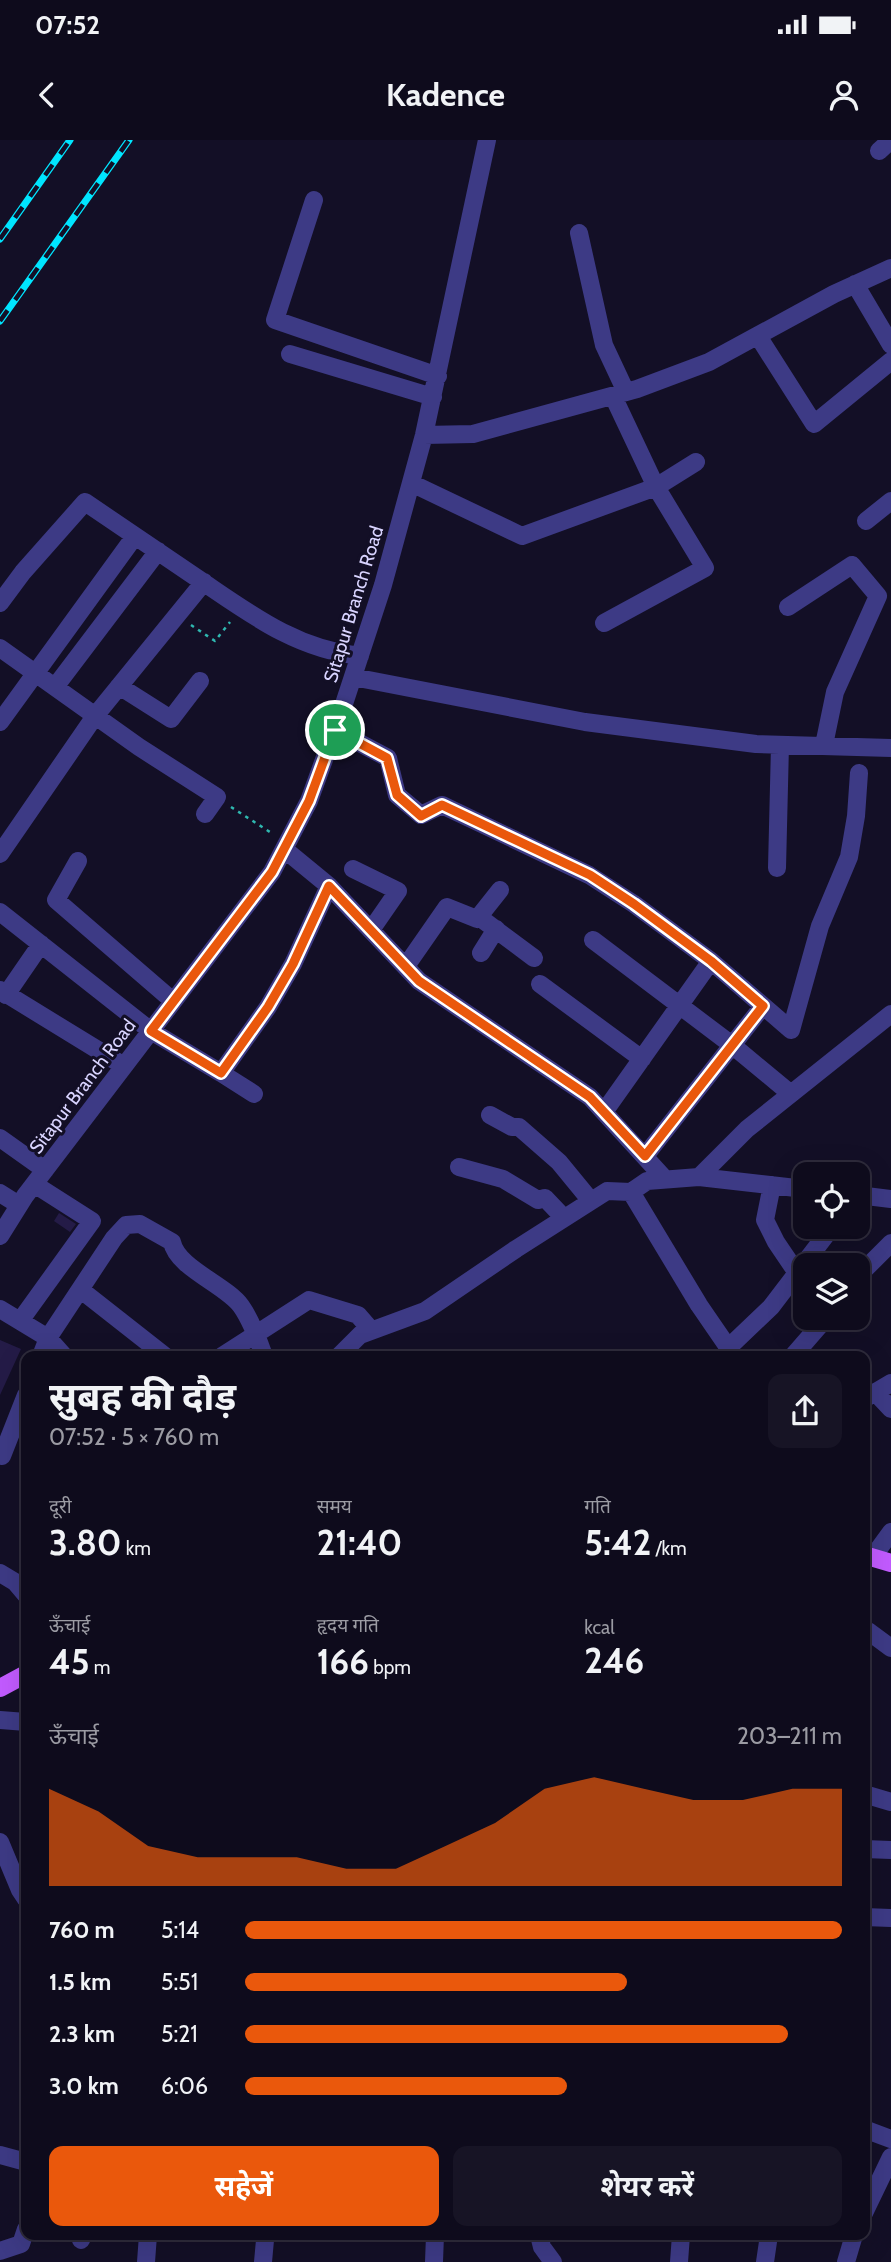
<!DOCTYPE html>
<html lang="hi">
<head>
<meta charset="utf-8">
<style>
	body { margin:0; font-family:Cabin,"Noto Sans Devanagari",sans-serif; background:#171425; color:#f1f3f6; height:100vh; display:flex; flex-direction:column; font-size:26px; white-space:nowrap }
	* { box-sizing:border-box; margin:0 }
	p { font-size:23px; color:#9b9ba3 }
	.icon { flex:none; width:38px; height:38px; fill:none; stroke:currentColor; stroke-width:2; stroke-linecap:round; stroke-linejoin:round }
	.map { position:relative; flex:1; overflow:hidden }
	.sheet { position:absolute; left:21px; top:1211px; width:849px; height:889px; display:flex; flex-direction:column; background:#0e0b1c; border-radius:14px; box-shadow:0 7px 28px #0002,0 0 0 2px #2e2b3b }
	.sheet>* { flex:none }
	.buttons { position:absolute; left:793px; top:1022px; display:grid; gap:14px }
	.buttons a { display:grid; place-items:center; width:77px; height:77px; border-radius:14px; background:#0e0b1c; box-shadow:0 7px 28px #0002,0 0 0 2px #2e2b3b; font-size:35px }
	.pin { position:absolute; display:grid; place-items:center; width:60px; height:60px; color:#fff; margin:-30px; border:4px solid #fff; border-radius:50%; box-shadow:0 2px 7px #0007 }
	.round { display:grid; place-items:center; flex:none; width:74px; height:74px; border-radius:14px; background:#171425 }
	.summary { display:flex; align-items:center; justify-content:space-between; height:119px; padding:0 28px }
	h1 { font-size:38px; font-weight:700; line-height:52px }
	.stats { display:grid; grid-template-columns:repeat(3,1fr); gap:10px; height:119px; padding:7px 28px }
	.stats div { display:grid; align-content:center }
	.stats b { font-size:35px; font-weight:700 }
	.stats small { font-size:19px; font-weight:400 }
	.stats p { font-size:19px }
	.chart { height:196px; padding:14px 28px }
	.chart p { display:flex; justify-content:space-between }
	.chart svg { width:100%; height:126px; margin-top:7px; fill:#ea580c; opacity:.7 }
	.action { display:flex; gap:14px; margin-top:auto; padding:14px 28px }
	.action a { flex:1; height:80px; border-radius:14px; background:#ea580c; color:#fff; font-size:28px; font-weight:700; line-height:80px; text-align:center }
	.action a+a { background:#171425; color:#f1f3f6 }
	ul { padding:0 28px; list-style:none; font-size:23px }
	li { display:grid; grid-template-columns:112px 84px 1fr; align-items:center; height:52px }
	li i { height:18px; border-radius:9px; background:#ea580c }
	.status { display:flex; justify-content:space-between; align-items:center; height:49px; padding:0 35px; background:#0e0b1c; direction:ltr }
	.status svg { height:19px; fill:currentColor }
	header { display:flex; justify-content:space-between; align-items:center; height:91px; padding:0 28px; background:#0e0b1c; font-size:32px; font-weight:700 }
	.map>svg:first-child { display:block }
	.building { fill:#241b47 }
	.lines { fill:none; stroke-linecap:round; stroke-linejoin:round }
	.path { stroke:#2fb8b0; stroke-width:2.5; stroke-dasharray:3.5 5; stroke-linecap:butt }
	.minor { stroke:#3d3a85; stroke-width:18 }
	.major { stroke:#c25bff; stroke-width:18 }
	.rail-casing { stroke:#00e5ff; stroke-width:7 }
	.rail { stroke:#130f26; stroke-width:4.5; stroke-dasharray:13; stroke-linecap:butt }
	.route-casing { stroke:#fff; stroke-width:14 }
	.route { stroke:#ea580c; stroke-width:9 }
	.labels { text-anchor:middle; stroke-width:6; stroke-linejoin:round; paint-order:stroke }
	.street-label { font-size:19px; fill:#d9d4ff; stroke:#130f26 }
</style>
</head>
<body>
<div class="status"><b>07:52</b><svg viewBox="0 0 49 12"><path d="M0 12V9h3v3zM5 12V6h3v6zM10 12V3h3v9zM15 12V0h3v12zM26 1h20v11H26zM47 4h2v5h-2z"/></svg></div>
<header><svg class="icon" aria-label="back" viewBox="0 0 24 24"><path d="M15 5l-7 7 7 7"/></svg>Kadence<svg class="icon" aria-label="person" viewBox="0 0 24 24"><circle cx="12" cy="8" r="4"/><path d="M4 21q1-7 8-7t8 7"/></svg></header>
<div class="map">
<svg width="891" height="2122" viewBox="0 0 891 2122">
	<rect width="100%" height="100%" fill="#130f26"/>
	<path class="building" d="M59,1073L76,1084L70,1092L54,1081Z
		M0,1200L21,1209L0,1255Z"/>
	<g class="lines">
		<path class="path" d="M191,485L215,501L230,482
			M231,667L273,694"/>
		<path class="minor" d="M879,11L891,0
			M314,60L275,180L438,236
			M579,93L604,205L626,252
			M855,144L891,205
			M758,196L814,284L891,221
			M290,214L433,257
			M424,295L473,294L637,249L709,222L834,154L891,128
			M411,343L522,396L656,347L696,322
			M866,381L891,361
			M0,463L23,432L85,362C122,387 159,412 197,438C249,473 295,509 360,516
			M788,467L852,425L878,456L835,552L824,605
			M604,483L705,428L656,347L613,256
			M0,508L139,607L217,657L205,674
			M353,537L585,582L756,604L891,608
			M119,546L171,579L200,541
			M55,547L158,411
			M0,582L135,396
			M335,590L388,618L397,655L421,675L442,665L589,735L634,764L711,821L791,890L820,786L849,717L856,676L859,633
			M284,709L329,746L419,841L590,957L665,1039
			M0,714L95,576L204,442
			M78,721L56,760L173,861
			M777,728L780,605
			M353,729L398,751L371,790
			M0,772L151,891L221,933L268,867L293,824L329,746
			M479,777L534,818
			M593,800L732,905L791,954
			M481,813L496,789
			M406,826L447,767L477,779L500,750
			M540,844L642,919
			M0,850L124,926
			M6,855L41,804
			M221,933L254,954
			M604,972L711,821
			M490,975L512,987H519L559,1022L591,1061
			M0,998L45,1030
			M645,1016L763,866
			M459,1027L503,1039L538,1060L545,1058L564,1078
			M699,1037L747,989L891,874
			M772,1045L765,1080L776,1102L797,1133
			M631,1052L699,1165L734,1216
			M0,1053L19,1065
			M858,1055L891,1059
			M0,1096L25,1056L272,732L309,661L341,573L383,445L424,295L487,0
			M858,1136L891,1103
			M81,1150L165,1216
			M0,1169L48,1198L64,1216
			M20,1181L92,1081L34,1044
			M728,1208L771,1167L832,1087
			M41,1216L48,1198L114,1098L126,1085L140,1084L172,1102C177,1128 226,1145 241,1166C251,1180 258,1199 264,1216
			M222,1216L309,1160L358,1175L371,1190
			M339,1216L360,1195L425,1171L516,1109L607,1051L631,1052L647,1041L699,1037L805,1049
			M793,1216L826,1178
			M875,1252L891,1269
			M864,1259L891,1243
			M2,1316L26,1255
			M872,1418L891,1392
			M0,1433L15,1442L26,1455
			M864,1499L868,1491L891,1508
			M0,1580L26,1582
			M864,1654L891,1662
			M0,1702L20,1750L26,1759
			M864,1709L891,1710
			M864,1777L891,1778
			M864,1989L891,1999
			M0,2015L26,2022
			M864,2073L891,2017
			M539,2095L542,2107L553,2122
			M81,2100L83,2095
			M0,2111L21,2104L26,2089
			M146,2122L148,2095
			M263,2122L265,2100
			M434,2122L435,2095
			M679,2122L681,2095
			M765,2122L769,2095
			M846,2122L854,2095"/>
		<path class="major" d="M864,1415L891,1423
			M0,1548L26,1534"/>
		<defs>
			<path id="rail" d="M0,99L70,0
				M0,181L129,0"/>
		</defs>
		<use href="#rail" class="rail-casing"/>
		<use href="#rail" class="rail"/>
	</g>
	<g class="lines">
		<defs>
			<path id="route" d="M335,590L387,618L397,655L421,676L442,665L590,735L634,764L711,821L763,866L645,1016L590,957L419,841L329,746L293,824L268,867L221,933L151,891L272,732L309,661Z"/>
		</defs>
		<use href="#route" class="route-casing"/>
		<use href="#route" class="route"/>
	</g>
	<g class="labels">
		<g class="street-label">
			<text transform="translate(353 464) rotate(-73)" y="7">Sitapur Branch Road</text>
			<text transform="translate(82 946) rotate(-53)" y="7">Sitapur Branch Road</text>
		</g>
	</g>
</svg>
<div class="buttons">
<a><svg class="icon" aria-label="locate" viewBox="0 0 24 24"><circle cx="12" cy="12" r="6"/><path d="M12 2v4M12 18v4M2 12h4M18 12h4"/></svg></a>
<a><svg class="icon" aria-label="layers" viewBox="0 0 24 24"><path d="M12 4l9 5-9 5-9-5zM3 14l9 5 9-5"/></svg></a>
</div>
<div class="pin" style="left:335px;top:590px;background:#1e9e55"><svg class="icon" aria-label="arrive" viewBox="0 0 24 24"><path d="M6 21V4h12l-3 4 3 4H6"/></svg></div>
<section class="sheet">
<div class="summary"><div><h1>सुबह की दौड़</h1><p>07:52 · 5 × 760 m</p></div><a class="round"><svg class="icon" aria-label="share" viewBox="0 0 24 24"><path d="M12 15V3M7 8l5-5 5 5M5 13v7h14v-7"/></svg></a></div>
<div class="stats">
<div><p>दूरी</p><b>3.80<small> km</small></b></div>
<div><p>समय</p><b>21:40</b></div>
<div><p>गति</p><b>5:42<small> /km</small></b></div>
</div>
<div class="stats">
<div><p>ऊँचाई</p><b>45<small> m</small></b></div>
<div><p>हृदय गति</p><b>166<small> bpm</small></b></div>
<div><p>kcal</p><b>246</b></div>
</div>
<div class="chart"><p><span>ऊँचाई</span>203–211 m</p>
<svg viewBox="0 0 160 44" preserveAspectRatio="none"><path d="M0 44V10L10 18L20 30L30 34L40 34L50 34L60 38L70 38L80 30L90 22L100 10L110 6L120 10L130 14L140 14L150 10L160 10V44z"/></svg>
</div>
<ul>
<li><b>760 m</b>5:14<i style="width:100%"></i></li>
<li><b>1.5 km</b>5:51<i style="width:64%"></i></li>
<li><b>2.3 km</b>5:21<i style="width:91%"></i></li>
<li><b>3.0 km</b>6:06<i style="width:54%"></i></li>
</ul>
<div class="action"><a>सहेजें</a><a>शेयर करें</a></div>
</section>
</div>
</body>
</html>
